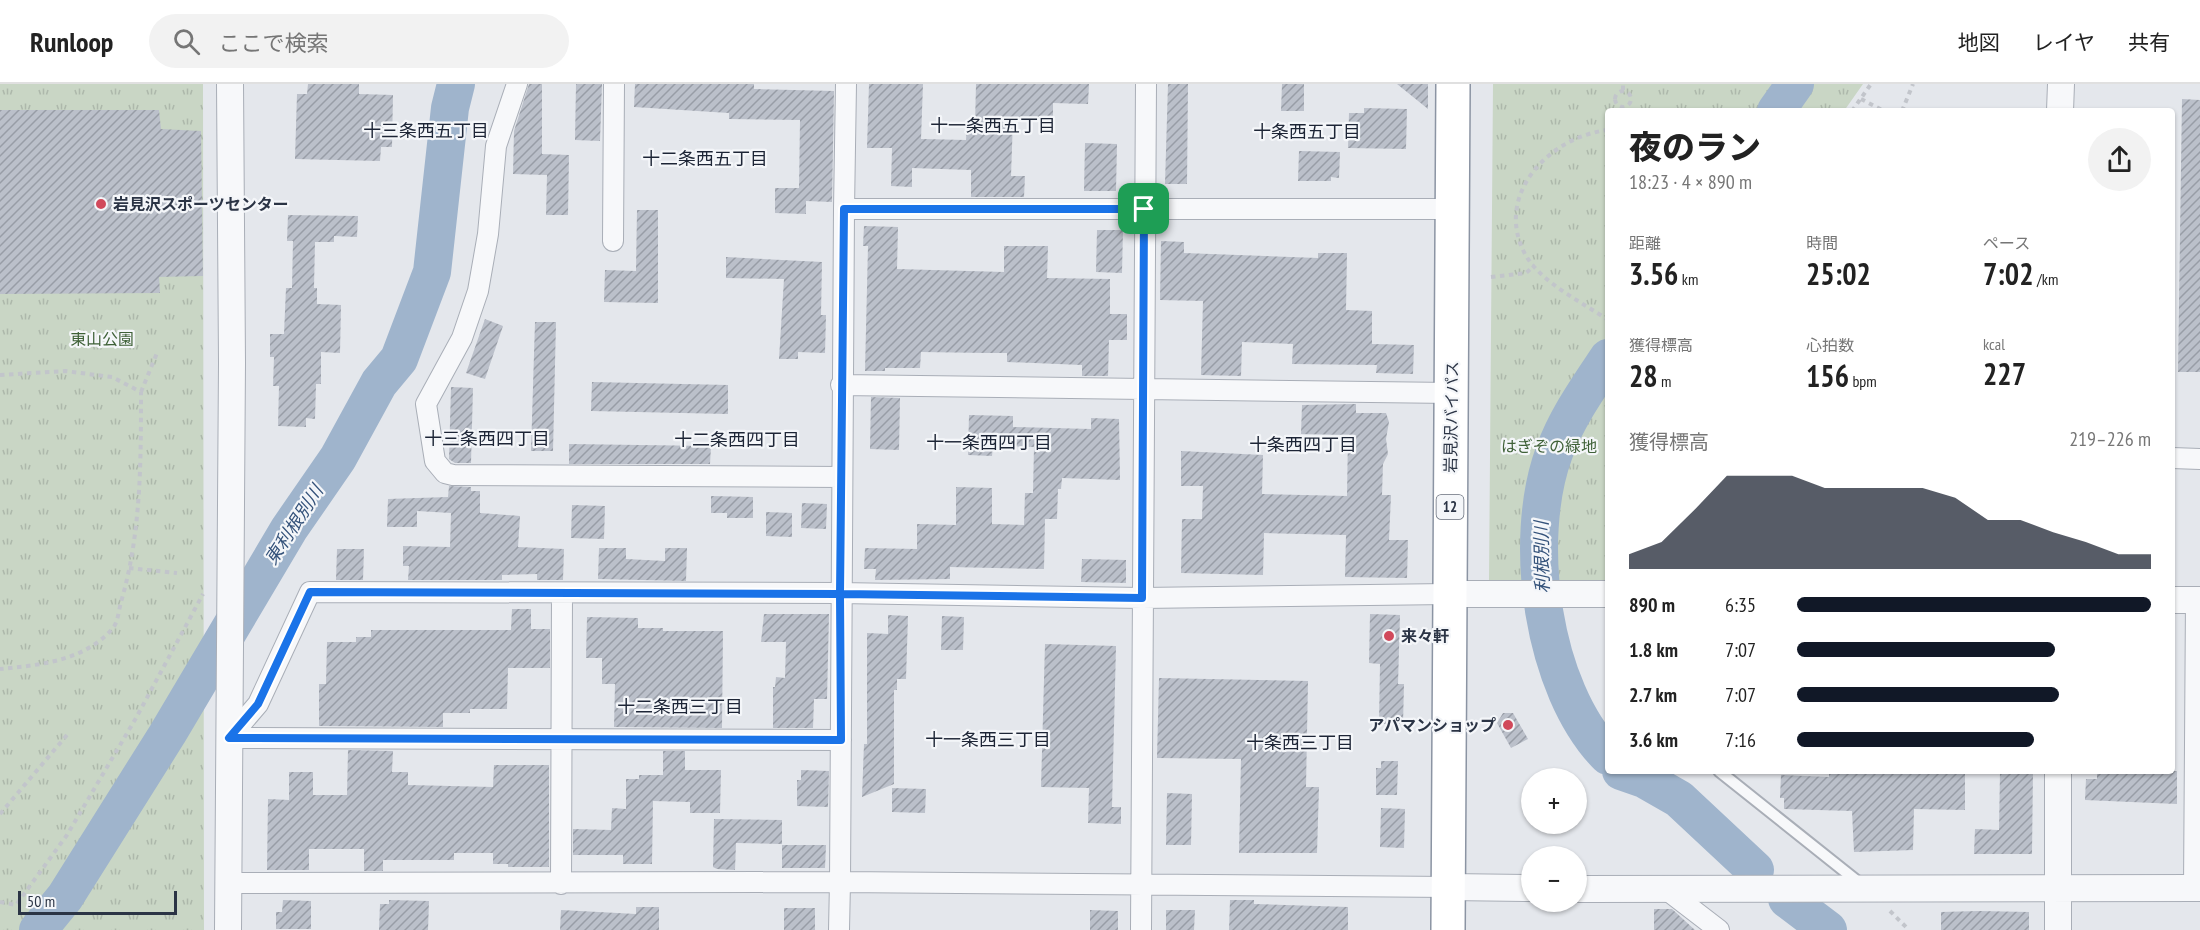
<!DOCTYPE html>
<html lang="ja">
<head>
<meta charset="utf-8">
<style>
	body { margin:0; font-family:"PT Sans Narrow","Noto Sans JP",sans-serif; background:#f2f2f2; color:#222; height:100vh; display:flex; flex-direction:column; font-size:22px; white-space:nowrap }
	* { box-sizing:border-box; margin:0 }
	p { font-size:20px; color:#767676 }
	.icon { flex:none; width:33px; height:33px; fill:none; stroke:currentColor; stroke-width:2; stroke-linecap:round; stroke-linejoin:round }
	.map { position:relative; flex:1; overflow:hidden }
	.sheet { position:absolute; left:1605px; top:24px; width:570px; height:666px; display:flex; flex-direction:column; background:#fff; border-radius:6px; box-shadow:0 2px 4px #0004 }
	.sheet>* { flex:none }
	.tools { position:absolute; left:1521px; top:684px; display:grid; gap:12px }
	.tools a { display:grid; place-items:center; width:66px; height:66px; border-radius:50%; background:#fff; box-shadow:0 2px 4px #0004; font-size:30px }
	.scale { position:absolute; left:18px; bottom:15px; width:159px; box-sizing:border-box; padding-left:6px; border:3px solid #2b3445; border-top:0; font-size:16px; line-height:21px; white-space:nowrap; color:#2b3445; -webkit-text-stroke:4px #f4f6f9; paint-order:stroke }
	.pin { position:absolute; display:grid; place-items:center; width:51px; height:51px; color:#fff; margin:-26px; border-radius:12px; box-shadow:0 3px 9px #0006 }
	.round { display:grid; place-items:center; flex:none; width:63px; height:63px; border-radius:32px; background:#f2f2f2 }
	.headline { display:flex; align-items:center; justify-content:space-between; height:102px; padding:0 24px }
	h1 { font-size:33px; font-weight:800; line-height:45px }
	.figures { display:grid; grid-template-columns:repeat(3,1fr); gap:9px; height:102px; padding:6px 24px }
	.figures div { display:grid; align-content:center }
	.figures b { font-size:30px; font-weight:800 }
	.figures small { font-size:16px; font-weight:400 }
	.figures p { font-size:16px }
	.chart { height:168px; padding:12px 24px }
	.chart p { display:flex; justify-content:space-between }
	.chart svg { width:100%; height:108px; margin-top:6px; fill:#111827; opacity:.7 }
	ul { padding:0 24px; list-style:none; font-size:20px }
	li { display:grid; grid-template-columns:96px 72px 1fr; align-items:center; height:45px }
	li i { height:15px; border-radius:8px; background:#111827 }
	header { display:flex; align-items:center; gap:36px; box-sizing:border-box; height:84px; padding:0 30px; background:#fff; border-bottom:2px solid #e0e0e0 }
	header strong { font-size:28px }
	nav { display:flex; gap:33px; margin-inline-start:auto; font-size:21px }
	.search { width:420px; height:54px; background:#f2f2f2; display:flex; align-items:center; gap:15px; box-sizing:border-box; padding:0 21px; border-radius:33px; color:#767676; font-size:22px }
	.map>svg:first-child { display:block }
	.park { fill:url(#park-tufts) }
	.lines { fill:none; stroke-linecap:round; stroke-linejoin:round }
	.river { stroke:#9fb4cc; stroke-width:38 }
	.building { fill:url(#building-hatch) }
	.service-casing { stroke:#a9aeb7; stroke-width:14 }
	.minor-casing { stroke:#a9aeb7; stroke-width:22 }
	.tertiary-casing { stroke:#a9aeb7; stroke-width:28 }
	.trunk-casing { stroke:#8b94a3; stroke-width:36 }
	.path { stroke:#c2c5cb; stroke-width:4; stroke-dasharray:4.5 4.5; stroke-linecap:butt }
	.service { stroke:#f7f8fa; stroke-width:10 }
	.minor { stroke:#f7f8fa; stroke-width:20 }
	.tertiary { stroke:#f7f8fa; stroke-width:26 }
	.trunk { stroke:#fff; stroke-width:33 }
	.route-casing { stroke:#fff; stroke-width:12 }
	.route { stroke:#1a73e8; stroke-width:8 }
	.poi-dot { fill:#d1495b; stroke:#f4f6f9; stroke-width:2 }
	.labels { text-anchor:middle; stroke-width:4.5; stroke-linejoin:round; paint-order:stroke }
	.shield { fill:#f4f6f9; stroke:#676e7b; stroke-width:1.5 }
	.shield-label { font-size:15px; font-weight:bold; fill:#2b3445 }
	.poi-label { font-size:16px; font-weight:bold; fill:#2b3445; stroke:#f4f6f9; text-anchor:start }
	.park-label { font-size:16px; fill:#3f6138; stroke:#f4f6f9 }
	.street-label { font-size:16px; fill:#2b3445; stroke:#f4f6f9 }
	.neighbourhood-label { font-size:18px; fill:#1d2536; stroke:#f4f6f9 }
	.water-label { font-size:18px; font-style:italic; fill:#34527a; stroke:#f4f6f9 }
</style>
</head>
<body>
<header>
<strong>Runloop</strong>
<div class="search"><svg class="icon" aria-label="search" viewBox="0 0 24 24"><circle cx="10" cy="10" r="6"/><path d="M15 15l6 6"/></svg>ここで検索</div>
<nav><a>地図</a><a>レイヤ</a><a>共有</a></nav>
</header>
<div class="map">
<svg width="2200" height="846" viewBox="0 0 2200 846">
	<defs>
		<pattern id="park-tufts" width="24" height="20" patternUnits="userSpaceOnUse" patternTransform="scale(1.5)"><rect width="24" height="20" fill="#c9d6c5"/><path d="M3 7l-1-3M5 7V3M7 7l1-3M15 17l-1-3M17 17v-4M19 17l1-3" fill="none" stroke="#adb8ab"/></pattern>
		<pattern id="building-hatch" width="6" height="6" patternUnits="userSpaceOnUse" patternTransform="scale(1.5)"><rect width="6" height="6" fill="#bbc0ca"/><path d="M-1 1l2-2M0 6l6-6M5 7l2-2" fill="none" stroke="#989da6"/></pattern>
	</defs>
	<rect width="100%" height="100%" fill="#e4e7ec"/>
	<path class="park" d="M0,0H203L204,846H0Z
		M1493,0H1863L1844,27H1608V496L1489,497Z"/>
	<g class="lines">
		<path class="river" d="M1776,27L1795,0
			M1608,274C1588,304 1566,335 1554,369C1522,456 1542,605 1608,672
			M1621,687L1644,695L1679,715L1755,786
			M1787,815L1828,846
			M38,846L65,813L168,649L289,445L338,374L379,299L399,275L432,188L450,24L456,0"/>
	</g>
	<path class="building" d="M308,0H359V10L393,11L392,63H381L380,77L295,75L297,10H307Z
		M529,0H542V70L569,71L568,131H546L547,91L513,90L514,47Z
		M576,0H602L600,57L575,56Z
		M635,0H754V5L834,7L832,118L806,117V130L775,129V104H799L800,36L729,35V29L634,23Z
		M869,0H923L921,55L966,56L967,41H975L976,0H1089L1088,20L1053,19V36L1013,35L1011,92H1025L1024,113H971V86L912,84V103L891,102L892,64H867Z
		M1168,0H1188L1187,100H1165Z
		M1282,0H1304V27H1281Z
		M1397,0H1428V25Z
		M2182,15L2200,16V288H2178Z
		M1364,24L1407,25L1406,65L1348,64L1349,29H1364Z
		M0,26H159L161,45L201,47L203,192L159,193L160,209L0,210Z
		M1085,59L1117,60L1116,107H1084Z
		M1299,67L1340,68L1339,94L1331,93V97H1298Z
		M637,126H658V219L604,218L605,186L636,187Z
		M288,131L358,132L357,153L334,152V158H315L314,204H317V220L341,221L340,269L321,268V300H316L315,335L306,334V343L278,342L279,302H273L274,273H270V250H284L286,204H292L293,157H287Z
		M864,142L898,143L897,185L1004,188V162H1048L1047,194L1110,195V230H1127V256H1109L1108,292H1082V281L1007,278V269H986L921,268L920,284H885V287H865L868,162H863Z
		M1097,146H1123L1122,189L1096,188Z
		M1161,157L1184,158V169L1318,174V169H1347L1346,226L1372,227V260L1414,261L1413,290L1376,289L1377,281L1292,280L1293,260L1242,258L1241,292L1201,291L1203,217L1160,216Z
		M726,173L822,178L821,231H826L825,269L798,268V275H779L784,195L726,194Z
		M485,235L503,242L485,295L466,289Z
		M535,238H556L553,367H531Z
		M592,298L728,301V330L591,327Z
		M451,303L473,304L471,379H455L449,375Z
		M871,313L900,314L899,366L870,365Z
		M1356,320V329H1386L1389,338L1386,355L1388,370L1383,380L1382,411H1391L1389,456H1408L1407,494L1345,493L1346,451L1264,449L1263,491L1181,489L1182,435H1202L1203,402H1181V367L1263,371L1262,410L1347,412L1348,351L1301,350L1302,321Z
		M969,331L1013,332V343L1091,345V334L1119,335L1120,396L1062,394L1061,405H1058L1057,435H1045L1044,485L950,483V495L875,496L876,485H864L865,464L917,465V440L956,441V403L992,404V440L1024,441L1025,409H1033L1034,363L993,362L992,372L968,371Z
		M569,360L711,362L710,380H569Z
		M449,402L471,403V407H480V429L520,432L518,463L564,465L563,496H537V490L502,491V496H408L409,482H403V462L450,463L451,429L417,427V443H387L388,415L448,413Z
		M711,412L753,413V434H727V429H711Z
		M802,419L827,420L826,445L801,444Z
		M572,421L605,422L604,455L571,454Z
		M766,428L792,429V453L766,452Z
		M599,464H626V475L665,477V464H687L686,497L598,495Z
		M337,465H364L363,496H336Z
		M1082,475L1126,476V499L1081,498Z
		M512,525H531V545H550V584H508L507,625H470V629H443V643L319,642V600H326L327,558H356V553H371V546H511Z
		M764,530H829L827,615H814L813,644H773V603H775L776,593L785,594L786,558H761Z
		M1370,530L1400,531L1398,600H1404L1403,640H1379L1380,580L1369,579Z
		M888,531L908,532L906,595H897V606H894V700L862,713L864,660H867V549L888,550Z
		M942,532L964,533L963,566H941Z
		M587,533L638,534V544H663V547H723L722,644L614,643L615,600H602V574H586Z
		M1045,560L1116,562L1112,723H1121V740L1088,739L1089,704L1041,703Z
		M1159,594L1308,597L1306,703H1319L1317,769H1239L1241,675L1157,674Z
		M1503,629H1513L1528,655L1511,664L1497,639Z
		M348,666L393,667L392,688H408V701L493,703L494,681H549V783H508V780H493V769H454V776H383V787H364V765H309V786H267L268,715L289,716V688H313V711H347Z
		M663,667H685V686H721L720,729H690V718L653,717L652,780H623V771H573V745L611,746L612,724L626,725V695H639V691H663Z
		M1381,677H1398L1397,711H1376V684H1381Z
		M801,686L829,687L828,723L797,722V696H801Z
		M1829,687L1909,689V687H1965V726L1914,725L1913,766L1854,768L1852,727L1784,725V714H1780L1781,691L1829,693Z
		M2000,687H2033L2032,770H1974L1975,745L1999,746Z
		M2097,687H2177V720L2085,716L2086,695H2097Z
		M892,704L926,705L925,729L892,728Z
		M1167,709L1192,710L1191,761H1166Z
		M1381,724L1405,725L1404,764L1380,763Z
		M714,735L782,736V760L736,759L735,786L717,785L713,783Z
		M782,761H826L825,784H782Z
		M283,816L311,817V845H276V828H282Z
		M389,816L429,817L428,846H379L380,820H389Z
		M1230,816H1254V820L1348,823V846H1229Z
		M636,823H659V846H560L561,826L636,830Z
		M784,824H815V846H784Z
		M1654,825H1672L1695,846H1654Z
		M1090,826L1118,827V846H1090Z
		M1166,826H1195L1194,846H1166Z
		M1979,827L2029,828V846H1941V828Z"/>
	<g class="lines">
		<defs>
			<path id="service" d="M1719,687L1862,801"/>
			<path id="minor" d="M517,0L496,62L488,150L478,207L462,254L426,320L435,377L445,389L453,391L842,393
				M846,0L844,125H1452
				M613,157L614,0
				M841,301L1451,309
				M2172,374L2200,375
				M229,654L258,620L310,508L840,509L1142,514L1448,510
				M229,654L841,656
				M228,799L840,798L844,125
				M561,800L562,510
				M2194,804L2196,516
				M1667,806L1719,846
				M839,846L840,798L1449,803
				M1141,846L1146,0"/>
			<path id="tertiary" d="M2060,27L2061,0
				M1448,510H1608
				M2172,516H2200
				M1449,803L1532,804
				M1576,805L2200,804
				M228,846L232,279L230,0
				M2058,846V687"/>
			<path id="trunk" d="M1448,846L1453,0"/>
		</defs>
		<use href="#service" class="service-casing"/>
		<use href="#minor" class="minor-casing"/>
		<use href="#tertiary" class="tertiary-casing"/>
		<use href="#trunk" class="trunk-casing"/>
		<path class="path" d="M1623,6V0
			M1615 15a8 8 0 1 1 16 0a8 8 0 1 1-16 0Z
			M1861,15L1884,27
			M1852,27L1871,0
			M1902,27L1913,0
			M1608,46C1551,52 1493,110 1525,170C1541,199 1582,218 1608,236
			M1491,193L1526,189L1535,181
			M0,291L65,287L112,293L141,308C141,379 141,450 121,518C119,525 118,538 113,544C85,577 40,581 0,585
			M141,308L157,269
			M129,484L177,489
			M0,730L67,651
			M0,818L16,821L67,751L136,634L203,510
			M1890,827L1909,846"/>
		<use href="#service" class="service"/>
		<use href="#minor" class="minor"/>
		<use href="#tertiary" class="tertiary"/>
		<use href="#trunk" class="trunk"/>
	</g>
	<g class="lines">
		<defs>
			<path id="route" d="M1144,125H844L840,510L310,508L258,620L229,654L841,656L840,510L1142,514L1144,125"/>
		</defs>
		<use href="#route" class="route-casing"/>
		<use href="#route" class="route"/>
	</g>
	<g class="poi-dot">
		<circle cx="101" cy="120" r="6"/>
		<circle cx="1389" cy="552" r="6"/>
		<circle cx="1508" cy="641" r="6"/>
	</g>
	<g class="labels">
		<rect class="shield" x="1436.5" y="411" width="27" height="24" rx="4.5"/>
		<g class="shield-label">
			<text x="1450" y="428">12</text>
		</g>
		<g class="poi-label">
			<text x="113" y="126">岩見沢スポーツセンター</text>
			<text x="1401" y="558">来々軒</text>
			<text x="1496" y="647" text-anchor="end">アパマンショップ</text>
		</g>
		<g class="park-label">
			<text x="102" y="261">東山公園</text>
			<text x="1549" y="368">はぎぞの緑地</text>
		</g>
		<g class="street-label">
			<text transform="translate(1451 333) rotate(-89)" y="6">岩見沢バイパス</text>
		</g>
		<g class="neighbourhood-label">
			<text x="993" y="48">十一条西五丁目</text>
			<text x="426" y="53">十三条西五丁目</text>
			<text x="1307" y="54">十条西五丁目</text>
			<text x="705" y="81">十二条西五丁目</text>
			<text x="487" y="361">十三条西四丁目</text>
			<text x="737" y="362">十二条西四丁目</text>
			<text x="989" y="365">十一条西四丁目</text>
			<text x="1303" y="367">十条西四丁目</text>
			<text x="680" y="629">十二条西三丁目</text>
			<text x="988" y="662">十一条西三丁目</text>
			<text x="1300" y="665">十条西三丁目</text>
		</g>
		<g class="water-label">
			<text transform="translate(294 441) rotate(-57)" y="6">東利根別川</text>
			<text transform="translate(1542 473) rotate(-91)" y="6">利根別川</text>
		</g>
	</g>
</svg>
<div class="tools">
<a>+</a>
<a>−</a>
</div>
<div class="scale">50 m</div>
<div class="pin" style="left:1144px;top:125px;background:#1e9e55"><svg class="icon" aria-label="arrive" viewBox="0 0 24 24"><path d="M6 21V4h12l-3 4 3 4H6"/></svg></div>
<section class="sheet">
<div class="headline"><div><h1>夜のラン</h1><p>18:23 · 4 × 890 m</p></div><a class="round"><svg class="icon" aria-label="share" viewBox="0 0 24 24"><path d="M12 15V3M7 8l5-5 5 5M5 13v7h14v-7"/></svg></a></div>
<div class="figures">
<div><p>距離</p><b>3.56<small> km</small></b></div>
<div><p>時間</p><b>25:02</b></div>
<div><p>ペース</p><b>7:02<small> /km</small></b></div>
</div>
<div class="figures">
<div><p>獲得標高</p><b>28<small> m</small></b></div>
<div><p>心拍数</p><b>156<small> bpm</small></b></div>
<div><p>kcal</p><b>227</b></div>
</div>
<div class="chart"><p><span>獲得標高</span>219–226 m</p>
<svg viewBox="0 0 160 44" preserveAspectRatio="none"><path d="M0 44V38L10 33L20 20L30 6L40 6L50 6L60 11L70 11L80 11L90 11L100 15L110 24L120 24L130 29L140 33L150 38L160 38V44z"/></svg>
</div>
<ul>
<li><b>890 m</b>6:35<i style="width:100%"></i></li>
<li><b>1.8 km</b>7:07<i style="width:73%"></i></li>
<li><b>2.7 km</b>7:07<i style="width:74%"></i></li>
<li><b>3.6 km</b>7:16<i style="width:67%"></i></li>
</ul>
</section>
</div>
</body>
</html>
